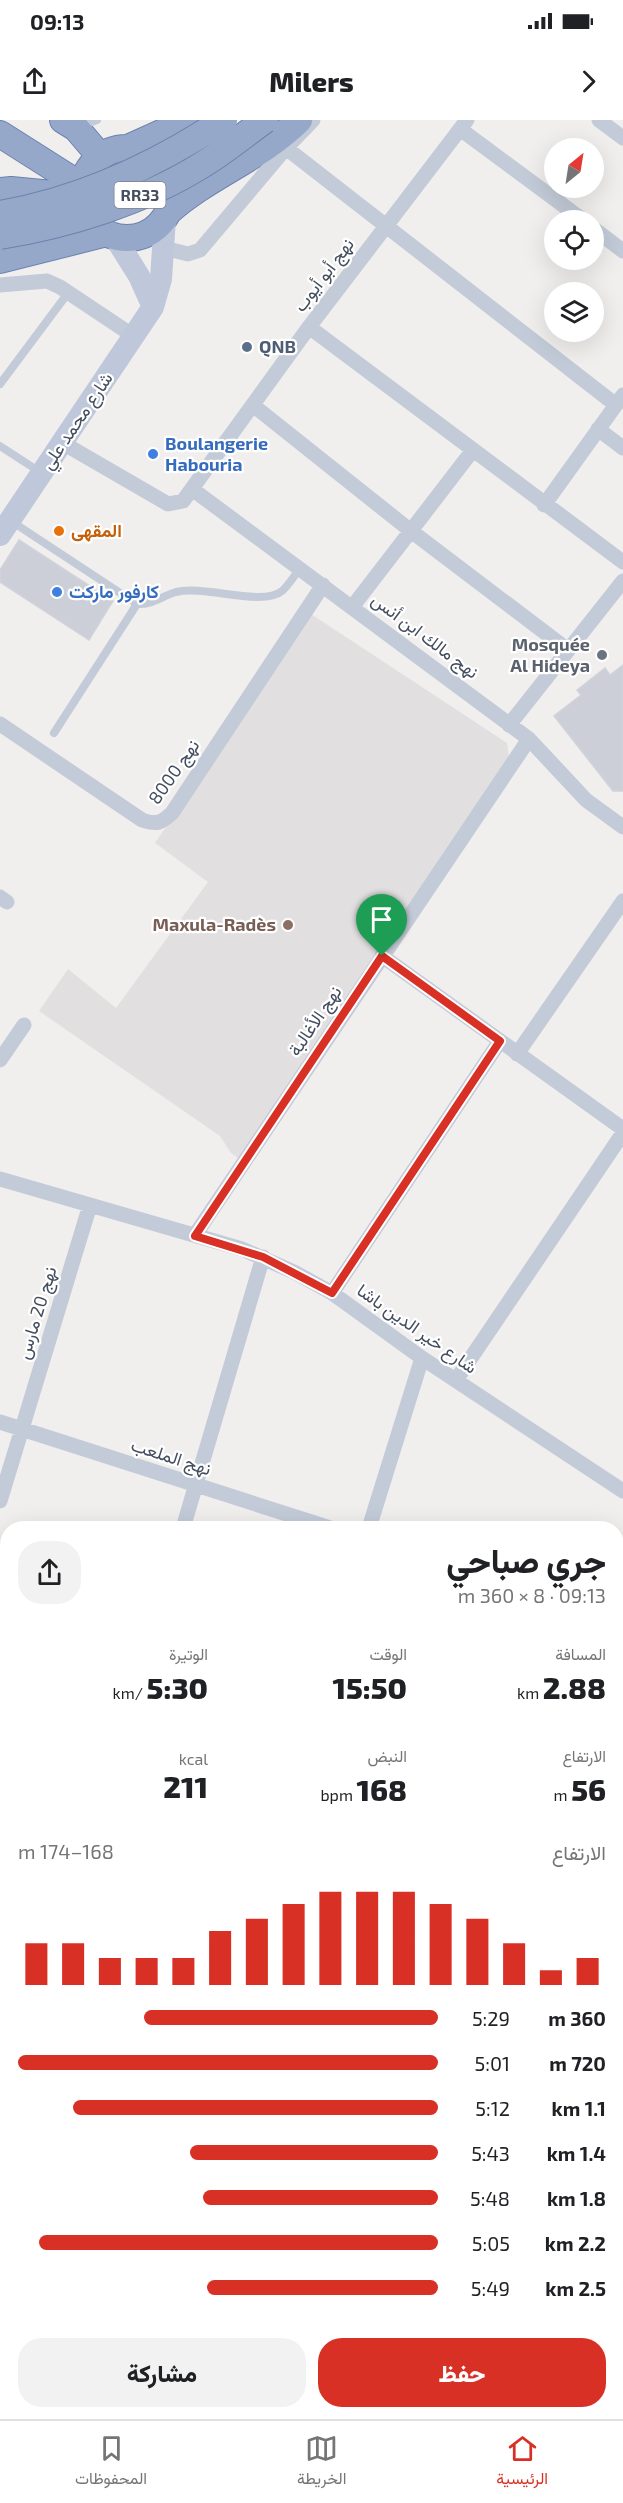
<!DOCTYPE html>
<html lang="ar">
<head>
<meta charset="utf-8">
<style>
	body { margin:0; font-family:"Exo 2",Vazirmatn,sans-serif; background:#f2f2f2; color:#202124; direction:rtl; height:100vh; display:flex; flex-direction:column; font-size:22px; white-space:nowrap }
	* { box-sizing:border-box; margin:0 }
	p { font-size:20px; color:#757577 }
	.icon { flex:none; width:33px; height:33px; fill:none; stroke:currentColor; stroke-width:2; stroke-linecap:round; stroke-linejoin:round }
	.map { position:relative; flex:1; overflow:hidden; direction:ltr }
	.drawer { position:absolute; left:0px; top:1401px; width:624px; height:898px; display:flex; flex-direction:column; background:#fff; border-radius:24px 24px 0 0; box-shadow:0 6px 24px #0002; direction:rtl }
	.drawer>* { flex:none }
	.needle { width:39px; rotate:30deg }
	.controls { position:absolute; left:544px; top:18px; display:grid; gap:12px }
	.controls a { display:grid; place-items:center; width:60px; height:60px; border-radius:50%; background:#fff; box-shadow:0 6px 24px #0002; font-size:30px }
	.pin { position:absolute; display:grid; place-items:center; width:51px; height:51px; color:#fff; margin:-62px -26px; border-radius:50% 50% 50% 0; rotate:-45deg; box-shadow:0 0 6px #0007 }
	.pin .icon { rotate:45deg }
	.round { display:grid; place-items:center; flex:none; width:63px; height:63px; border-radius:24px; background:#f2f2f2 }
	.headline { display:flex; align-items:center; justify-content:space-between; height:102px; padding:0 18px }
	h1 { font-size:33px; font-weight:800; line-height:45px }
	.metrics { display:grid; grid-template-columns:repeat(3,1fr); gap:9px; height:102px; padding:6px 18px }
	.metrics div { display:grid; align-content:center }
	.metrics b { font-size:30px; font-weight:800 }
	.metrics small { font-size:16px; font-weight:400 }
	.metrics p { font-size:16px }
	.chart { height:168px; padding:12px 18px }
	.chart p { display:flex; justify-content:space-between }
	.chart svg { width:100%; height:108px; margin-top:6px; stroke:#d93025; stroke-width:6 }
	.primary-button { display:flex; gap:12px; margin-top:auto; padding:12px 18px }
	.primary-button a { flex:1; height:69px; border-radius:24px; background:#d93025; color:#fff; font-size:24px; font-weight:800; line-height:69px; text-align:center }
	.primary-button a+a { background:#f2f2f2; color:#202124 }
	ul { padding:0 18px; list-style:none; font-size:20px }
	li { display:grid; grid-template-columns:96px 72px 1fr; align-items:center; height:45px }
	li i { height:15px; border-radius:8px; background:#d93025 }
	.status { display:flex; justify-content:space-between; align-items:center; height:42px; padding:0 30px; background:#fff; direction:ltr }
	.status svg { height:16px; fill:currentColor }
	header { display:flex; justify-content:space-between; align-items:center; height:78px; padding:0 18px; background:#fff; font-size:27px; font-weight:800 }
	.tabs { display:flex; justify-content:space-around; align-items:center; height:84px; border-top:2px solid #e0e0e0; background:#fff; font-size:16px; color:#757577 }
	.tabs a { display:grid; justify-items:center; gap:3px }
	.tabs .selected { color:#d93025 }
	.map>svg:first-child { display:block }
	.education { fill:#e2dfe0 }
	.building { fill:#cccfd7; stroke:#d1d3db; stroke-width:1.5 }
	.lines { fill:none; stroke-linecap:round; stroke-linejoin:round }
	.trunk-casing { stroke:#6b82af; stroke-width:28 }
	.service { stroke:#c3cbd8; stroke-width:8 }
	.minor { stroke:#c3cbd8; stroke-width:15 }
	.tertiary { stroke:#c3cbd8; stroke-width:20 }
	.secondary { stroke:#bfc7da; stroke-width:22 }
	.trunk { stroke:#96a8ca; stroke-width:26 }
	.trunk-bridge-casing { stroke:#6b82af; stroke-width:28; stroke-linecap:butt }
	.trunk-bridge { stroke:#96a8ca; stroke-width:26 }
	.route-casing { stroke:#fff; stroke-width:12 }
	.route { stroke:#d93025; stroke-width:8 }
	.service-dot { fill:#5c6f8a; stroke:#fff; stroke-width:2 }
	.shop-dot { fill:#3f7fe0; stroke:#fff; stroke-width:2 }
	.food-dot { fill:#e8710a; stroke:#fff; stroke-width:2 }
	.worship-dot { fill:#6b7280; stroke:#fff; stroke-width:2 }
	.education-dot { fill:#8d6e63; stroke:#fff; stroke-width:2 }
	.labels { text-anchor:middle; stroke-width:4.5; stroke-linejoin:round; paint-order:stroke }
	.shield { fill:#fff; stroke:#7c838e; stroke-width:1.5 }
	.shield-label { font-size:16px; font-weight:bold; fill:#444e5e }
	.street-label { font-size:18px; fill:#444e5e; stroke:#fff }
	.service-label { font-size:18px; font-weight:bold; fill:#4e5e75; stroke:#fff; text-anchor:start }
	.shop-label { font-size:18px; font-weight:bold; fill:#366cbe; stroke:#fff; text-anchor:start }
	.food-label { font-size:18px; font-weight:bold; fill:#c56008; stroke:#fff; text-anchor:start }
	.worship-label { font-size:18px; font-weight:bold; fill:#5b616d; stroke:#fff; text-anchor:end }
	.education-label { font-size:18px; font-weight:bold; fill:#785e54; stroke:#fff; text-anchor:end }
</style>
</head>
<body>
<div class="status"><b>09:13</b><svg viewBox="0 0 49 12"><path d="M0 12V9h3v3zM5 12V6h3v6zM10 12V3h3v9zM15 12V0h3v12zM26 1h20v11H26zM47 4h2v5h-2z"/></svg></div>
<header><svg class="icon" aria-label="forward" viewBox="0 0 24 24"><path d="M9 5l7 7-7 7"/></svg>Milers<svg class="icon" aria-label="share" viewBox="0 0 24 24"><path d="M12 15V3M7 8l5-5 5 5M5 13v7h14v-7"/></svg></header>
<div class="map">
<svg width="623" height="2299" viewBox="0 0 623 2299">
	<rect width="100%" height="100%" fill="#f1eeee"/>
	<path class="education" d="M311,494L507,623L509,638L245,1043L231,1033L220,1016L39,891L68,849L116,888L208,762L155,723Z"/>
	<path class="building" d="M19,420L113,481L89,520L0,462V450Z
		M623,545V671H613L554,596L581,575L577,570L605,548L610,555Z"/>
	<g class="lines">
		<defs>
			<path id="trunk" d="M63,0L76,8L99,35
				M0,14L82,66
				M130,27L190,0
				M82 73a45 45 0 1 1 90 0a45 45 0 1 1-90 0Z
				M0,71L11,70L73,76
				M168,92C208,56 261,38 299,0
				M0,140L107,113"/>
		</defs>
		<use href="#trunk" class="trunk-casing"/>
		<path class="service" d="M81,6L97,0
			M0,264L68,173
			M0,326L40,352
			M11,401L137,484C152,485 162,476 176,472C204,465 263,487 282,471C288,466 294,456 299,450
			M54,613L137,484"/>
		<path class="minor" d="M599,0L623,18
			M460,9L583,100
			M286,28L616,285
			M594,109L623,131
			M164,128L188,134L200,130L286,28L313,0
			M0,165L47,161L60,167L135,217
			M309,207L623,442
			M254,286L411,411L568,530
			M598,309L623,328
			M61,322L168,384L183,381L309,207L467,0
			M192,369L529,619L586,680L623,707
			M544,385L623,275
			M353,486L473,330
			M0,604L142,700C157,705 161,703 172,693L323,465
			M509,605L623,461
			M0,777L7,782
			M382,836L623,1009
			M517,934L623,781
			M0,940L24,905
			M0,1059L242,1129L294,1152L332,1173L422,1238L623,1371
			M195,1115L529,619
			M332,1173L500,921
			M456,1260L623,1013
			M0,1302L330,1408
			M0,1381L90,1085
			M183,1408L263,1137
			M369,1408L422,1238
			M616,1505L623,1495
			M0,1806L8,1808
			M0,2006L8,1980
			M616,2048L623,2047
			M0,2049L8,2051
			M616,2252L623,2251
			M0,2288L8,2289
			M28,2292H99
			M243,2292L244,2299
			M607,2292L608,2299"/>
		<path class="tertiary" d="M0,1553L8,1556
			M616,1736L623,1738"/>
		<path class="secondary" d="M114,116L139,156L153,187
			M0,415L153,187L161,159L165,98"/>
		<use href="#trunk" class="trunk"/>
		<defs>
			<path id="trunk-bridge" d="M0,94C81,80 156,45 224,0
				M0,116C68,105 143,82 202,45C224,32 244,15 265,0"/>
		</defs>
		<use href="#trunk-bridge" class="trunk-bridge-casing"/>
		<use href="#trunk-bridge" class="trunk-bridge"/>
	</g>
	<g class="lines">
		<defs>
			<path id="route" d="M382,836L500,921L332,1173L263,1137L195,1116Z"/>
		</defs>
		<use href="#route" class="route-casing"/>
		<use href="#route" class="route"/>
	</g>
	<circle class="service-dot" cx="247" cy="227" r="6"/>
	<g class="shop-dot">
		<circle cx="153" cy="334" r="6"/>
		<circle cx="57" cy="472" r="6"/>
	</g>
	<circle class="food-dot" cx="59" cy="411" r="6"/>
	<circle class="worship-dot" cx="602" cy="535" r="6"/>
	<circle class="education-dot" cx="288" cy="805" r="6"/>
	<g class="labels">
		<rect class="shield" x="114.5" y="62" width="51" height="26" rx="4.5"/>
		<g class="shield-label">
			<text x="140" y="81">RR33</text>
		</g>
		<g class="street-label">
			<text transform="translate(324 155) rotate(-53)" y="6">نهج أبو أيوب</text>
			<text transform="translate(77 301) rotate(-56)" y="6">شارع محمد علي</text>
			<text transform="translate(425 516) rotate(37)" y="6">نهج مالك ابن أنس</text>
			<text transform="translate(174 652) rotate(-55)" y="6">نهج 8000</text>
			<text transform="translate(315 901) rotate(-56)" y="6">نهج الأغالبة</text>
			<text transform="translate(37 1193) rotate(-73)" y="6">نهج 20 مارس</text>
			<text transform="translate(417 1209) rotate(35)" y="6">شارع خير الدين باشا</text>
			<text transform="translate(171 1337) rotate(18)" y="6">نهج الملعب</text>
		</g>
		<g class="service-label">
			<text x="259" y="233">QNB</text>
		</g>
		<g class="shop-label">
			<text x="165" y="330">Boulangerie<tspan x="165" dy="21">Habouria</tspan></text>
			<text x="69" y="478">كارفور ماركت</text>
		</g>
		<g class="food-label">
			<text x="71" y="417">المقهى</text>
		</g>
		<g class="worship-label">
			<text x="590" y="531">Mosquée<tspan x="590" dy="21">Al Hideya</tspan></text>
		</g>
		<g class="education-label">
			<text x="276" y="811">Maxula-Radès</text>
		</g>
	</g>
</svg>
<div class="controls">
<a><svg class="needle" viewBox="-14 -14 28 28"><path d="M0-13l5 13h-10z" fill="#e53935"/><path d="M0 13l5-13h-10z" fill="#757577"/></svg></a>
<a><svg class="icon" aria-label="locate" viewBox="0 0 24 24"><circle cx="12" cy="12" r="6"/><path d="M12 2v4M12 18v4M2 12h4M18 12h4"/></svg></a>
<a><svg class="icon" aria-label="layers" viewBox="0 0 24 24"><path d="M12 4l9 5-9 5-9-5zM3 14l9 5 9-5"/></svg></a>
</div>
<div class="pin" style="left:382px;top:836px;background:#1e9e55"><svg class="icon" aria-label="arrive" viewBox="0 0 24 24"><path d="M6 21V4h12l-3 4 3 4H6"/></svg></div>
<section class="drawer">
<div class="headline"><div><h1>جري صباحي</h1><p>09:13 · 8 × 360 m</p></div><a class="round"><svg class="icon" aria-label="share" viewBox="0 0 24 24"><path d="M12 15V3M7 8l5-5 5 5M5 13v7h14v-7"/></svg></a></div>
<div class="metrics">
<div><p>المسافة</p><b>2.88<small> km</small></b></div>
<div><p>الوقت</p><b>15:50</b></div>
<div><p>الوتيرة</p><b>5:30<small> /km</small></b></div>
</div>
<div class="metrics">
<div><p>الارتفاع</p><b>56<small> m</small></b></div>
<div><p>النبض</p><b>168<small> bpm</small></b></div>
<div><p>kcal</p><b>211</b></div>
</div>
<div class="chart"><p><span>الارتفاع</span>168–174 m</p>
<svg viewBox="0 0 160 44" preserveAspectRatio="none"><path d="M5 44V27M15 44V27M25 44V33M35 44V33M45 44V33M55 44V22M65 44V17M75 44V11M85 44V6M95 44V6M105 44V6M115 44V11M125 44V17M135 44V27M145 44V38M155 44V33"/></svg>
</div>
<ul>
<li><b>360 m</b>5:29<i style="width:70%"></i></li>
<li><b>720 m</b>5:01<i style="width:100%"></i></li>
<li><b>1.1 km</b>5:12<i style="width:87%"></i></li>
<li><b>1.4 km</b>5:43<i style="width:59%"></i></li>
<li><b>1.8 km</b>5:48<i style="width:56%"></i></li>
<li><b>2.2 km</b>5:05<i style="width:95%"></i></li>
<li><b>2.5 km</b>5:49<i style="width:55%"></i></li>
</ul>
<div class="primary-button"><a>حفظ</a><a>مشاركة</a></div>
</section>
</div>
<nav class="tabs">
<a class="selected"><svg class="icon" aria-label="home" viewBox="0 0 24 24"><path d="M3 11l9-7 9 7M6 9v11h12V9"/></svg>الرئيسية</a>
<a><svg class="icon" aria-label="map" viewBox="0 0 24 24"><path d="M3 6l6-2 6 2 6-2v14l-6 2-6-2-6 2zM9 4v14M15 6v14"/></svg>الخريطة</a>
<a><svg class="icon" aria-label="saved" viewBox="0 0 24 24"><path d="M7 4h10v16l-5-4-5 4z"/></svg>المحفوظات</a>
</nav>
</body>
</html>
